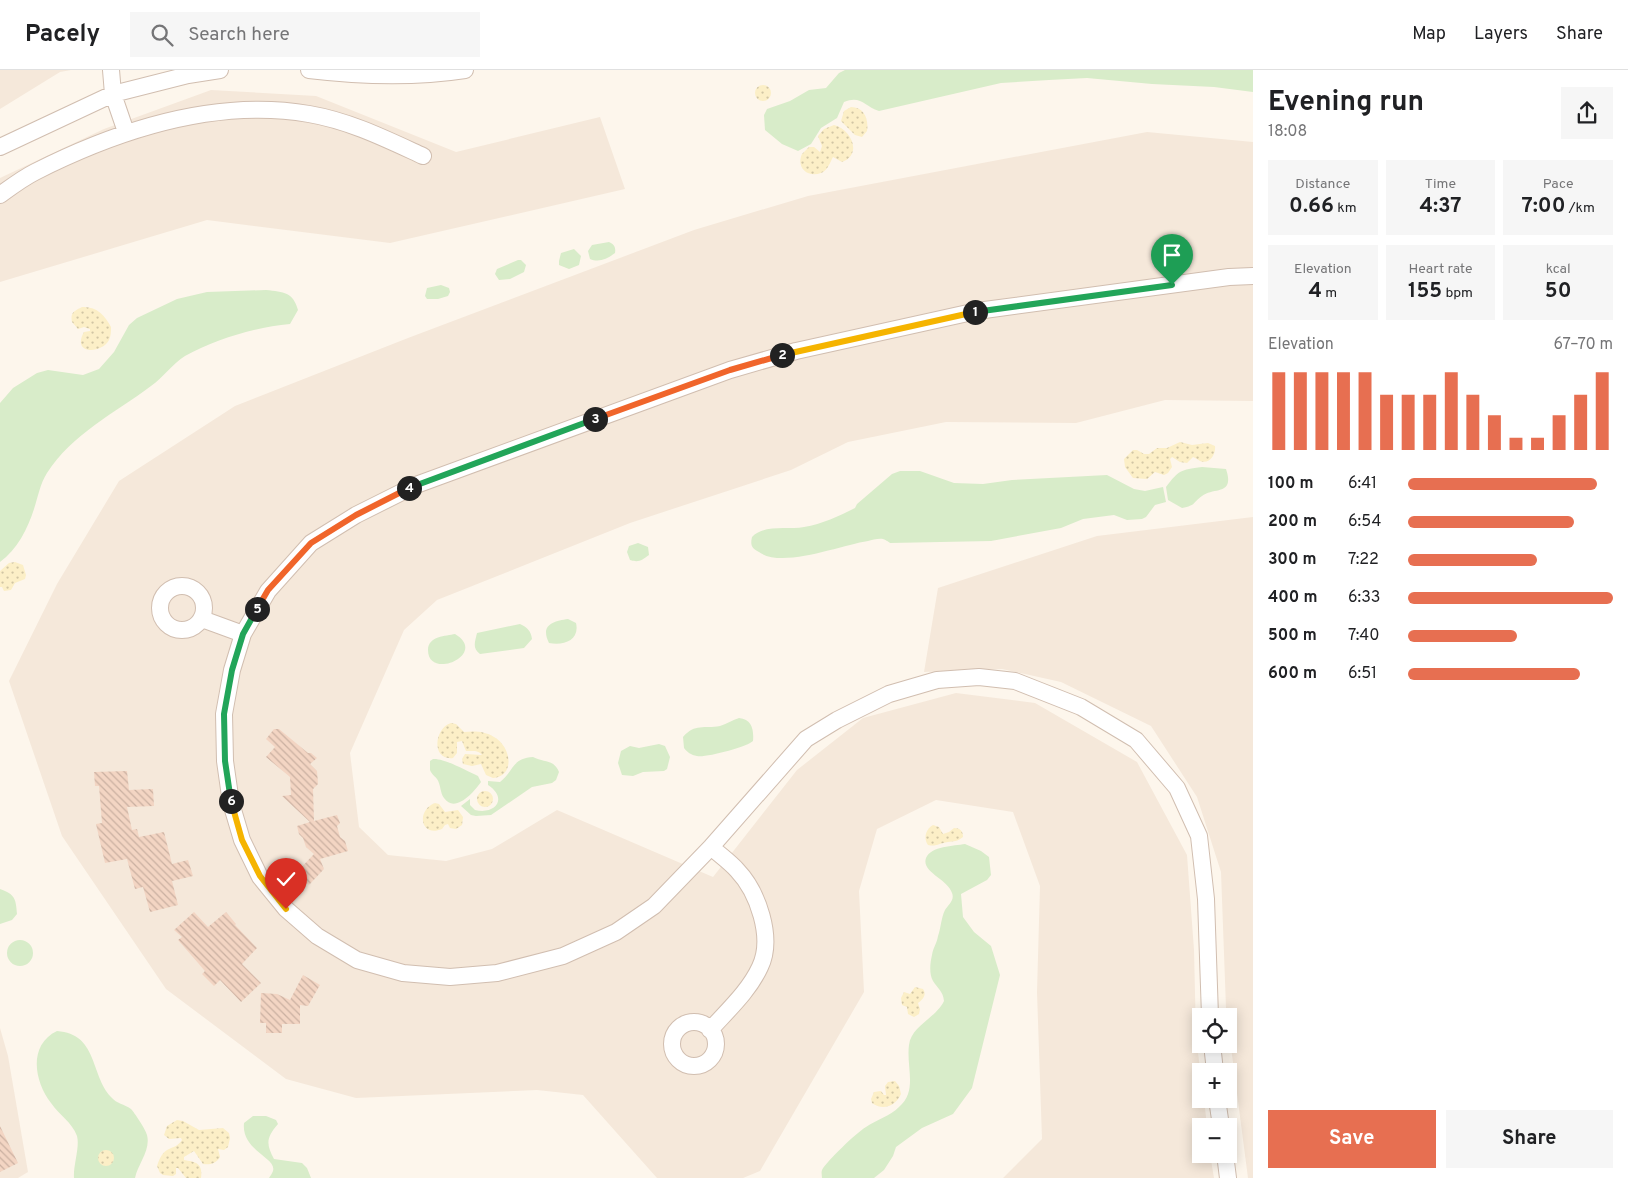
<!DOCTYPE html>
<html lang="en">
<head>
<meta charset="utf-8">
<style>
	body { margin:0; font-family:Overpass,sans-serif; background:#f6f6f6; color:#202124; height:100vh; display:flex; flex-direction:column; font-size:19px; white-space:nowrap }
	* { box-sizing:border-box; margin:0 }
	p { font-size:16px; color:#757577 }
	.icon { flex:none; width:28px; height:28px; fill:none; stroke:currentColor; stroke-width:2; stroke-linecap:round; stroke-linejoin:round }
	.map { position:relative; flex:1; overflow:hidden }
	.side { display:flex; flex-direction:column; background:#fff; width:375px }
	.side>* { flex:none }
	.tools { position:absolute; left:1192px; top:938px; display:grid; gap:10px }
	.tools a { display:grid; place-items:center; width:45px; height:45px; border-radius:0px; background:#fff; box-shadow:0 2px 12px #0003; font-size:25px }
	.pin { position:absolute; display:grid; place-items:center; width:42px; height:42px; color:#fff; margin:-51px -21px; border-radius:50% 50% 50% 0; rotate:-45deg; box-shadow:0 0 5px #0007 }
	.pin .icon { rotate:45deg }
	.km { position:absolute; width:25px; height:25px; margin:-12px; border-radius:50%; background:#222; color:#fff; font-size:14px; line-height:25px; text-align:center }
	.round { display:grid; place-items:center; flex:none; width:52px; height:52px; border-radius:0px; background:#f6f6f6 }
	.head { display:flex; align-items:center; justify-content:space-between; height:85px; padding:0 15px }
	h1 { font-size:28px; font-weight:700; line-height:38px }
	.stats { display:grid; grid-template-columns:repeat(3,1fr); gap:8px; height:85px; padding:5px 15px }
	.stats div { display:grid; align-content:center; border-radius:0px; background:#f6f6f6; text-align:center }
	.stats b { font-size:21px; font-weight:700 }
	.stats small { font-size:14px; font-weight:400 }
	.stats p { font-size:14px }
	.chart { height:140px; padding:10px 15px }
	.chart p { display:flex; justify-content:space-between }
	.chart svg { width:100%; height:90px; margin-top:5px; stroke:#e76f51; stroke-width:6 }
	.cta { display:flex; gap:10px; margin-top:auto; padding:10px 15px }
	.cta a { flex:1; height:58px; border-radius:0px; background:#e76f51; color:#fff; font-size:20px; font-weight:700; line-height:58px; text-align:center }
	.cta a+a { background:#f6f6f6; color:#202124 }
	ul { padding:0 15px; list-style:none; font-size:16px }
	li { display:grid; grid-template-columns:80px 60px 1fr; align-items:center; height:38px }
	li i { height:12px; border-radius:6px; background:#e76f51 }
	header { display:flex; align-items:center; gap:30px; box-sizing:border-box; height:70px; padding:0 25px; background:#fff; border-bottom:1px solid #e0e0e0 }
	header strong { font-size:24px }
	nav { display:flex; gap:28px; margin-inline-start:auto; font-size:18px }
	.search { width:350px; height:45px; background:#f6f6f6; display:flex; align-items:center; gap:12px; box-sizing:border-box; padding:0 18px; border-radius:0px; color:#757577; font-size:19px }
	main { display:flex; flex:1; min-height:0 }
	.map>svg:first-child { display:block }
	.residential { fill:#f5e8da }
	.grass { fill:#d8ecc9 }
	.sand { fill:url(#sand-dots) }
	.building { fill:url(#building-back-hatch) }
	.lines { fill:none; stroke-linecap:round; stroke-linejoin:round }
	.minor-casing { stroke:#d1beb0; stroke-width:18 }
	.minor { stroke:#fff; stroke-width:16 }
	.split-1-casing { stroke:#fff; stroke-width:10 }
	.split-2-casing { stroke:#fff; stroke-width:10 }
	.split-3-casing { stroke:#fff; stroke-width:10 }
	.split-4-casing { stroke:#fff; stroke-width:10 }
	.split-5-casing { stroke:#fff; stroke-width:10 }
	.split-6-casing { stroke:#fff; stroke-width:10 }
	.split-7-casing { stroke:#fff; stroke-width:10 }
	.split-1 { stroke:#22a559; stroke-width:6 }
	.split-2 { stroke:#f5b400; stroke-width:6 }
	.split-3 { stroke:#f0652b; stroke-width:6 }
	.split-4 { stroke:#22a559; stroke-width:6 }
	.split-5 { stroke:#f0652b; stroke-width:6 }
	.split-6 { stroke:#22a559; stroke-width:6 }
	.split-7 { stroke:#f5b400; stroke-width:6 }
</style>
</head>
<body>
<header>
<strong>Pacely</strong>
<div class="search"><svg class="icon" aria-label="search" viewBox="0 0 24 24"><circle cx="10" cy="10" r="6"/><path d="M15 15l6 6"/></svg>Search here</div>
<nav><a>Map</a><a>Layers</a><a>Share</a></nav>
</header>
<main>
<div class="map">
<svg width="1253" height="1108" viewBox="0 0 1253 1108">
	<defs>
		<pattern id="sand-dots" width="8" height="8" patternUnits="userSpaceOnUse" patternTransform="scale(1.25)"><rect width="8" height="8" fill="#fcefc7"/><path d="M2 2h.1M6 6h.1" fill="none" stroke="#d1c5a4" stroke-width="1.8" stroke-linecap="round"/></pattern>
		<pattern id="building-back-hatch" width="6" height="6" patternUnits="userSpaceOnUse" patternTransform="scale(1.25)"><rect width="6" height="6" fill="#f3d5c3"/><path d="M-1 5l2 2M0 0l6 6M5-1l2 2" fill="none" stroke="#cab0a1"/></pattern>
	</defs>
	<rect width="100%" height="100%" fill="#fdf6ec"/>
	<path class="residential" d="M0,0H71L60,2L0,39Z
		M211,20L316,26L456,82L600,47L625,119L390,173L207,150L0,212V108L104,59Z
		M1147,62L1253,72V331L1165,330L1076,353L946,352L848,372L791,400L630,453L437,530L404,560L350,683L359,757L388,785L446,791L492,779L557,740L713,807L797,700L863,648L956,623L1035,633L1137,692L1187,785L1194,880L1196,966L1201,1007V1029H1204L1207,1056H1201V1084H1210L1214,1108H1003L1042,1069L1037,922L1040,816L1013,742L936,730L877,759L859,821L864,922L760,1101L743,1108H657L583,1025L537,1020L356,1028L286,1009L166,919L62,766L9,611L57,514L119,411L235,336L408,268L694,160L808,126Z
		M1253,447V1108H1248L1229,962V946H1227L1226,938L1221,802L1197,727L1151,656L1061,612L1002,599L924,602L938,518L1097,466Z
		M0,958L8,986L28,1102L18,1108H0Z"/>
	<path class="grass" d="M845,0H1253V22L1214,17L1152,14L1087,8L1049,10L1001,13L879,41C864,36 861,25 844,32L837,48L821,58L811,74L798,81L782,74L765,60L764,45L767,39L790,31L809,20L826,18L839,3Z
		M609,172C614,174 616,177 615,183C607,189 599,193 590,189L588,181L592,175Z
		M574,179L581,186L579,195L569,199L559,195V191L561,183Z
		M518,190H521L526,195L524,202L510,209L499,210L495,204L497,199Z
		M441,215L449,218L450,222L448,226L438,229H427L425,226L427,218Z
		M266,220C284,222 293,222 298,240L290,254C255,257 216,269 185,286C172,294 163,308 151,316C115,343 72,364 47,403C40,414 38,427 34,439C28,458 17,480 0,492V333L13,318L37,303L48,300L83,305L99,299L114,282L129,255L137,248L177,229L207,222Z
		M1202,397L1226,399C1235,426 1214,417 1202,426C1192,433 1197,435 1182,438L1168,430L1166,417C1179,400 1180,400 1202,397Z
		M900,401H920L954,413L983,414L1012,410L1107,405L1134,419L1145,421L1163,417L1166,432L1155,435L1146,447L1142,449L1127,450L1114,445L1083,449L1061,458L991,471L890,473C889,472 884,469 883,469C879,468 872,470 868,471C841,475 782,499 759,482C752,478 750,476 752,467C764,454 788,460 804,457C822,454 839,446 855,438L857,434L892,404Z
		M638,473L648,477L649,485C642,490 639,493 630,490L627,482L629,476Z
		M568,549L576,553C580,570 564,576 549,573C540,555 553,551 568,549Z
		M520,554C527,557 531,561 532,569L524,578L480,584C472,578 475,572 477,563Z
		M455,564C489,584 428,611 428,580C428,566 446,566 455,564Z
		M739,648C752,649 754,660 753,671C747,677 705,688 697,686C691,685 687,682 684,678L683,667C695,653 704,659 720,656C726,654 733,650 739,648Z
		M659,674L665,676L670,687L667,699L664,701L643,702L633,706L622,705L618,693L621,681L630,676L639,678Z
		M533,687C544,693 554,689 559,702L556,710L552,713L532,717L491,745L476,746L471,745L461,736L470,729V735L475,740C496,745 508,728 488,715V711L500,712C514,701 512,688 533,687Z
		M433,689C444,688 467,701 478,706L481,712C474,722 455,744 444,728C440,723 441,715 437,709C435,706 432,705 430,700V691Z
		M965,774L981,781L989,787L991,805L987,810L961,824L963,847L974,862L991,876L1000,905L972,1018L953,1044L922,1058L896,1077L893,1086L884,1100L874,1108H822C822,1105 821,1103 822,1100C827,1091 856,1063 866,1057C876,1050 890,1046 899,1037C918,1021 906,997 909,975C911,956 936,948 944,931C943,921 938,919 933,911C929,904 930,893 932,885C933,878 937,873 938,866C941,858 941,848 945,840C948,835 955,830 952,823C948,809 921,802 926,788C931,776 954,776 965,774Z
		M0,819C15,824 16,829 17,844L12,850L0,854Z
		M7 883a13 13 0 1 1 26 0a13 13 0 1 1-26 0Z
		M57,961C98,964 90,1004 111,1027C117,1034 124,1034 131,1039C134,1042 146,1060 147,1065C151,1080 138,1094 135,1108H74C73,1096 80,1077 77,1066C72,1052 59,1045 51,1033C34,1011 28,975 57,961Z
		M253,1046H266L276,1050L278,1054C266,1068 266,1074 274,1089L302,1093L307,1098L311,1108H269C270,1106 272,1104 273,1101C277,1087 241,1081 244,1053Z"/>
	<path class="sand" d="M755 23a8 8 0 1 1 16 0a8 8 0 1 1-16 0Z
		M851,37C864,37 869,49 867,61L862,67L855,65L841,51L844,41Z
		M834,55C851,59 863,84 842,92L833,87C830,93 827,101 821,103C807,108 796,97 802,84L809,77H814L820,82L822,76L818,66L824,59Z
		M82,237C96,236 105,245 111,257C111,261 111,266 109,270C102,284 71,285 84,262L90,261V259L84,257L78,259L72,252C70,243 74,241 82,237Z
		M1180,372L1192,375L1208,373L1215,376C1216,384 1210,395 1200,391C1198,390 1196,388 1193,387L1187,393L1180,392L1172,387L1170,389L1172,397L1168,403L1164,405L1155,402L1147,409L1133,408L1125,397L1124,389L1133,380H1137L1144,384H1149L1157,378H1167Z
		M15,492L23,495L26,505L25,509L15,513L11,520L4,521L2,517H0V501L9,493Z
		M451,653L456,654L464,662C474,661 485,661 494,667C511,676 516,706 493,708L486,705L481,694L472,696L463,694L462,689L465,684L482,685C479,680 472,681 466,681L462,671L457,672V683L453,688C431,691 434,658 451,653Z
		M477 729a8 8 0 1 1 16 0a8 8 0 1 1-16 0Z
		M435,733L439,734L445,742L458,740L463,747L462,755L456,759L450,758L448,754L445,755L442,759C420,768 416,740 435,733Z
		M933,755L939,757L943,764L949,762L954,758C960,758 963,761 963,767C957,772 954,771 948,772C939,773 937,777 928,775C923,768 926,759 933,755Z
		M915,917L923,919C927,925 923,929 918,933L920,939L919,944L914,947L908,944L907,937L902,935L901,928L904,922L910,924Z
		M895,1011L899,1016L901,1024C896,1036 883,1041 872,1033L871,1029L874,1022L881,1021L884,1025H886L885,1016L888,1012Z
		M177,1050L183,1051L199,1060L223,1058L229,1063L230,1068L228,1077L224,1080L218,1079L220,1087C216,1094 209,1095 203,1094L194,1081L184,1087V1090C196,1092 203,1093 201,1108H186L178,1098H176V1104L173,1106L163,1105L160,1103L157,1096C165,1072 173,1083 182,1070L181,1068L169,1069L164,1065L167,1056Z
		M98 1088a8 8 0 1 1 16 0a8 8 0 1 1-16 0Z"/>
	<path class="building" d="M274,659H279L308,683H311L317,688L310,694L317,701L318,714L313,719L314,751L337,745L340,753L337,756L340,767L345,771L348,781L320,789L324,799L309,815L296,803L314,784L306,777L303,768L299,764L297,756L310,752L282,726L291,725L290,707L266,687L275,677L266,669Z
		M127,701L129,720L153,719L154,736L127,737L132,760L137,759L139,767L164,762L172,794L188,790L193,806L172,811L178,835L150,842L143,817L135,819L127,789L105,793L96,754L102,753L99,716H95L94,702Z
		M194,842L208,857L226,842L236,854L235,855L257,878L242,894L261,913L241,932L220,910L214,916L202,904L205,901L178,870L182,867L174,860Z
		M303,905L320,915L308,936L300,935V954H282V963H266V953H260L261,923L277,924L290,930Z
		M0,1056L18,1093L0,1102Z"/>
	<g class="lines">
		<defs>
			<path id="minor" d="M111,0L113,24L126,62
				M309,0C360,6 413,8 465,0
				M0,77L113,24L188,5L220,0
				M0,125C11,117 23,108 35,102C118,60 215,28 309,44C350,51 386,69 423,86
				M160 538a22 22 0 1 1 44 0a22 22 0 1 1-44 0Z
				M202,549L243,564
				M1210,946L1206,829L1199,766L1177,718L1136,670L1081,637L1015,611L979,607L937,610L889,624L837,650L806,669L711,777L654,836L616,862L563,886L497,903L450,907L403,903L357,890L317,866L286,839L260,807L242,770L231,733L225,691L224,644L232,600L243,564L268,521L311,473L356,445L416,415L730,300L796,281L977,241L1229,207L1253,206
				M672 974a22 22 0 1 1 44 0a22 22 0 1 1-44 0Z
				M710,960C728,940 749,921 760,897C774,868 758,822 737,800C730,792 720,785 711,777
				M1212,974L1215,1001
				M1217,1029L1221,1056
				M1225,1084L1228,1108"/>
		</defs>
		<use href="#minor" class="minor-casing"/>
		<use href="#minor" class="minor"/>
	</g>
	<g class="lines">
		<defs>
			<path id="split-1" d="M975,242L1172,215"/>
			<path id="split-2" d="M782,285L975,242"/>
			<path id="split-3" d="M595,349L730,300L782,285"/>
			<path id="split-4" d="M409,418L595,349"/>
			<path id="split-5" d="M257,539L268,520L311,473L356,445L409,418"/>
			<path id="split-6" d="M231,731L225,691L224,644L232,600L243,564L257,539"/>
			<path id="split-7" d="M231,731L242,770L260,806L286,839"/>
		</defs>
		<use href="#split-1" class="split-1-casing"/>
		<use href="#split-2" class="split-2-casing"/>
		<use href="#split-3" class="split-3-casing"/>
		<use href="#split-4" class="split-4-casing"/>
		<use href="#split-5" class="split-5-casing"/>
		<use href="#split-6" class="split-6-casing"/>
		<use href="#split-7" class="split-7-casing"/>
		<use href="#split-1" class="split-1"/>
		<use href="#split-2" class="split-2"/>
		<use href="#split-3" class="split-3"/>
		<use href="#split-4" class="split-4"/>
		<use href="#split-5" class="split-5"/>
		<use href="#split-6" class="split-6"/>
		<use href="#split-7" class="split-7"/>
	</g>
</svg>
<div class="tools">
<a><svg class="icon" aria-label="locate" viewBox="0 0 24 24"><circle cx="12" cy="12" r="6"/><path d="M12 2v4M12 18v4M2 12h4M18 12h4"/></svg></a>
<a>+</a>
<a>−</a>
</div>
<div class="pin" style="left:1172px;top:215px;background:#1e9e55"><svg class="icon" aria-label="arrive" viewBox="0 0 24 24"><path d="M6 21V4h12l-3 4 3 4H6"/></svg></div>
<div class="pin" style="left:286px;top:839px;background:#d93025"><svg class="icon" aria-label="check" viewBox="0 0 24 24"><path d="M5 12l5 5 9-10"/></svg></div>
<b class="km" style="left:975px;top:242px">1</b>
<b class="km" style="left:782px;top:285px">2</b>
<b class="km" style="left:595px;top:349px">3</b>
<b class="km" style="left:409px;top:418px">4</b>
<b class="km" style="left:257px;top:539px">5</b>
<b class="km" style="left:231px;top:731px">6</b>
</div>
<section class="side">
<div class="head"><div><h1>Evening run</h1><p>18:08</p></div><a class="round"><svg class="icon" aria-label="share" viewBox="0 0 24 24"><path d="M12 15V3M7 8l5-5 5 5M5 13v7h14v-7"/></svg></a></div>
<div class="stats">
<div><p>Distance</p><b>0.66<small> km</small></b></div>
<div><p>Time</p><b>4:37</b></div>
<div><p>Pace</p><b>7:00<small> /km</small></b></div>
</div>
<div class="stats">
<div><p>Elevation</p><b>4<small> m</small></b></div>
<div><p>Heart rate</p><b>155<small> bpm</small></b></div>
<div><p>kcal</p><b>50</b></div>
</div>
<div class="chart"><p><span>Elevation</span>67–70 m</p>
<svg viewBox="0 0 160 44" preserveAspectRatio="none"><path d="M5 44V6M15 44V6M25 44V6M35 44V6M45 44V6M55 44V17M65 44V17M75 44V17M85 44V6M95 44V17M105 44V27M115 44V38M125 44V38M135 44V27M145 44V17M155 44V6"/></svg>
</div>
<ul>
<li><b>100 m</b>6:41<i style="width:92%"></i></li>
<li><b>200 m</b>6:54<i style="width:81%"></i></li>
<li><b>300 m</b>7:22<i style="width:63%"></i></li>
<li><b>400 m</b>6:33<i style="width:100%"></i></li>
<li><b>500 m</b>7:40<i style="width:53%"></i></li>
<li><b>600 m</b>6:51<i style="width:84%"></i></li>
</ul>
<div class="cta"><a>Save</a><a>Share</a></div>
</section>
</main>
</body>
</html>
